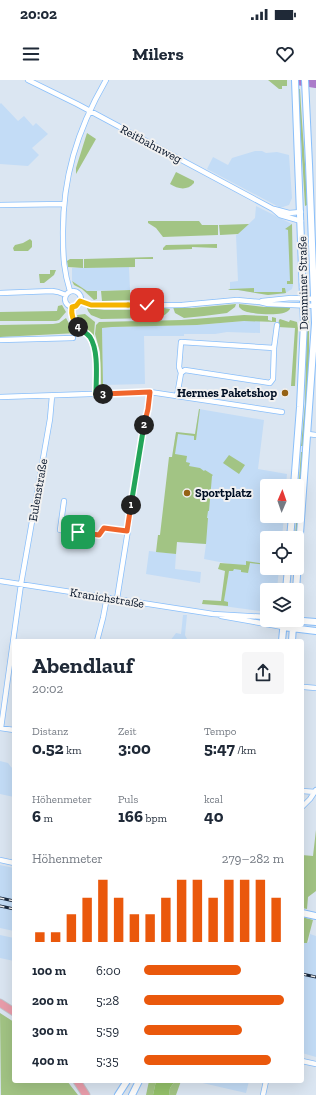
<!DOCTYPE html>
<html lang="de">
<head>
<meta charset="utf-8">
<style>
	body { margin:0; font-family:"Zilla Slab",serif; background:#f6f6f7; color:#1f2937; height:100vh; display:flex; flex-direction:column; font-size:15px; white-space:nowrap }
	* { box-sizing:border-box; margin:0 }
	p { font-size:13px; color:#747a83 }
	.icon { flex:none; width:22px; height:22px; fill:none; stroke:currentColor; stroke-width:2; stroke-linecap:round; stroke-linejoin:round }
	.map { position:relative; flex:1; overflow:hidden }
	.drawer { position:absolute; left:12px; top:559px; width:292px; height:444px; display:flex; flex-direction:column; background:#fff; border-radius:4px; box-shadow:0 4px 16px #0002 }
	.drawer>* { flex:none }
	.needle { width:26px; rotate:2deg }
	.tools { position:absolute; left:260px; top:399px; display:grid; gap:8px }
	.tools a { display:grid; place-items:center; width:44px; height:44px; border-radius:4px; background:#fff; box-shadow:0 4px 16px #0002; font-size:20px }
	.pin { position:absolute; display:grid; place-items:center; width:34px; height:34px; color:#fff; margin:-17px; border-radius:8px; box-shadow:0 2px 6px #0006 }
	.km { position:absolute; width:20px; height:20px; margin:-10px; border-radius:50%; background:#222; color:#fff; font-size:11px; line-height:20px; text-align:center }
	.round { display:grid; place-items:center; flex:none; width:42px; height:42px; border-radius:4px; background:#f6f6f7 }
	.summary { display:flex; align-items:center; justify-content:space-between; height:68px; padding:0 20px }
	h1 { font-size:22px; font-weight:800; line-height:30px }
	.metrics { display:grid; grid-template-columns:repeat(3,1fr); gap:6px; height:68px; padding:4px 20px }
	.metrics div { display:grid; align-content:center }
	.metrics b { font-size:17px; font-weight:800 }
	.metrics small { font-size:11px; font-weight:400 }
	.metrics p { font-size:11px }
	.chart { height:112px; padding:8px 20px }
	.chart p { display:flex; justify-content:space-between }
	.chart svg { width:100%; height:72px; margin-top:4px; stroke:#ea580c; stroke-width:6 }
	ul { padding:0 20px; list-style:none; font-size:13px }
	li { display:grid; grid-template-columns:64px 48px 1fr; align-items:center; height:30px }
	li i { height:10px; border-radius:5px; background:#ea580c }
	.status { display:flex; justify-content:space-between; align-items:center; height:28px; padding:0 20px; background:#fff; direction:ltr }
	.status svg { height:11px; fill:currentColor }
	header { display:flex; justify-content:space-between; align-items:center; height:52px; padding:0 20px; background:#fff; font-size:18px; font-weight:800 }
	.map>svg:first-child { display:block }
	.built { fill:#c3dcf6 }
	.green { fill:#a2c484 }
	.forest { fill:#93c069 }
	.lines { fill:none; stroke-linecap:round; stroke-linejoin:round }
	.river { stroke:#ab7bca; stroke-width:10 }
	.street-casing { stroke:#89bffb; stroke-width:6 }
	.secondary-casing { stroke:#89bffb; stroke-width:8 }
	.primary-casing { stroke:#c2c5ca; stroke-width:9 }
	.street { stroke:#fff; stroke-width:4.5 }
	.secondary { stroke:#fff; stroke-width:6 }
	.primary { stroke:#e99dab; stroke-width:7 }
	.rail-casing { stroke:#19283c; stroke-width:3 }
	.rail { stroke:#f1f1f1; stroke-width:1.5; stroke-dasharray:4.5; stroke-linecap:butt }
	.split-1-casing { stroke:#fff; stroke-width:8 }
	.split-2-casing { stroke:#fff; stroke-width:8 }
	.split-3-casing { stroke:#fff; stroke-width:8 }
	.split-4-casing { stroke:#fff; stroke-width:8 }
	.split-5-casing { stroke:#fff; stroke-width:8 }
	.split-6-casing { stroke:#fff; stroke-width:8 }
	.split-1 { stroke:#f0652b; stroke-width:5 }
	.split-2 { stroke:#22a559; stroke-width:5 }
	.split-3 { stroke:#f0652b; stroke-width:5 }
	.split-4 { stroke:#22a559; stroke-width:5 }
	.split-5 { stroke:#f5b400; stroke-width:5 }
	.split-6 { stroke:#f5b400; stroke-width:5 }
	.poi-dot { fill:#956215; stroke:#f1f1f1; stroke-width:1.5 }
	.labels { text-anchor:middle; stroke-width:4; stroke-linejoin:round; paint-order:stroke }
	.street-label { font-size:12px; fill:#000f24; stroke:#f1f1f1 }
	.poi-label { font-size:12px; font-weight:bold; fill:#000f24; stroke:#f1f1f1; text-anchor:end }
</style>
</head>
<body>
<div class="status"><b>20:02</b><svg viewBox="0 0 49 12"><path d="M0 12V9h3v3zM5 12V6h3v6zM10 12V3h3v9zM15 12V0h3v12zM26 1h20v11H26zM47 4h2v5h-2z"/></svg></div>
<header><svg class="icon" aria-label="menu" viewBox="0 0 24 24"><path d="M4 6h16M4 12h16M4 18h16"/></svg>Milers<svg class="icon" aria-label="heart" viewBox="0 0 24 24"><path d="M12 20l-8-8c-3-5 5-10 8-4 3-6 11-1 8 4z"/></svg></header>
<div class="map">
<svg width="316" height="1015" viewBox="0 0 316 1015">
	<rect width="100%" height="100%" fill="#dbe6f2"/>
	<path class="built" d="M1,23L18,41L24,36L33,46L36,43L48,54L32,68L39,75L28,86L0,84V24Z
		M255,71H262L266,73L277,72L289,75L292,118L289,125L280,128L277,126L207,89L213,77L228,85L232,78Z
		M256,126L292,144L293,205L292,209L284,214L268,215L238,210H228L230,209V202L238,201L236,155L238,154L255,138Z
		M129,187L130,210L87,211L72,201V188Z
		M244,241H260V253L227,252L215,254H184V256H144L145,304L103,305L102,248L112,247L197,245Z
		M199,329L264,340L258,389L287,394L286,406H267V436H284L282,458H267V488H279L277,510H267V532L223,526L230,484L204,479L206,464L177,462L169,377H172L176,352L195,354Z
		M149,471L176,474L175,489L201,492L200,503L146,494Z
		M183,535H187L185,555L188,561H170L176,553L181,554Z
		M0,681L8,683L11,687L14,689V717L0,714Z
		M0,785L14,788V851L0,848Z
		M310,854L316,856V977L302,973V863H306L309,862Z
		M0,855L14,858V881L0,878Z
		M194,1001H249L246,1013Z"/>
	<path class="green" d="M268,0H287V6H282V9H279Z
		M298,9H300C302,48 306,86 307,125L305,126Z
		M87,53L96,59L76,94V88Z
		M176,92L194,101V103C187,111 178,109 170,104Z
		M148,141H199L202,145H218V155L163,157L156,148L148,143Z
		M249,144L238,154L220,155L219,145Z
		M292,144L293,204H287V201H290L288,150L285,149Z
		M30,159L32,161V167L28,171H14L13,168L15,165L23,163Z
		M217,164V168L192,167V169L163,170V168L166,165Z
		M153,177V179H135V187L84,188V179Z
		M70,179H83V188L68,187L67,181Z
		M50,190H56L54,195L44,203H40L39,194H50Z
		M72,201L87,211H97V219L94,220L82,209L74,205Z
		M254,208V212H282V208H285L286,213L268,215L238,210H228L230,209Z
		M130,210V220L102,221L101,211Z
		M236,224L235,227L227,233L204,236L184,238L175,233L173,227L192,228Z
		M239,224L264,227H290V229C285,237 256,234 247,232C243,231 241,229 239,227Z
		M62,225L66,232L59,240L56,241H0V232L57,231L58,226Z
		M87,228L104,230H130L131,228L136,230L162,229L164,228L170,229C169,233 162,237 157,238L101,239L91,235L88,231Z
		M85,234L95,242L94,254L95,262C90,253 78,247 77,235Z
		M244,235L268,236V240L272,241V237L276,238V242L244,241L197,245L112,247L102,248L103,304L107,305V307L101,306L100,272L95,254L96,245L99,242L181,240Z
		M66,238L71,247L78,253L0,257V245L53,244L59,243Z
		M280,239L289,242L290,240L297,242L298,248L295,306H291L295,248L278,247L279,240Z
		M307,241H309V303L304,366H301L305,324Z
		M199,329H200L196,360H194V356L178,354L175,374L187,376L186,382L190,383L189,386L200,388L204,391L205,390L213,395L212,396L209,431H208L207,438H208L206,464L177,462L176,474L156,472L158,455H160L169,377H172L176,352L195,354Z
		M301,372H303L297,458H295Z
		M229,375L245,385L239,394L223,383Z
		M246,481L267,484V485L250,483L248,493L241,492V490L234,489L233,491H229L224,521L228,522V526L202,524L203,520L221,521L225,491L218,489L220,483L246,485Z
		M316,750V811L308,817L307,829L302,828V775L313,776Z
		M302,837L313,840L307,863H302Z
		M0,933L14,942V1001H67L78,1015H1Z
		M149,1001H156L153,1015H146Z
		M175,1001H181L176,1015H169L170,1008Z"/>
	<path class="forest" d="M156,1001H175L170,1008L169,1015H153Z"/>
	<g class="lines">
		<path class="river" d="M297,0L316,3"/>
		<defs>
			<path id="street" d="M28,0L77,24L273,129L280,135L301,141
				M0,125L64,124
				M274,129L289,133L301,132
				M70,211C64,192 63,177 63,157C62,99 77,50 106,0
				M65 219a8 8 0 1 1 16 0a8 8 0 1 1-16 0Z
				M0,213L52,211L58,212L66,215
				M81,221L91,225L111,226L182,225L237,220L260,222L268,224L316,226
				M262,221L291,218L316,219
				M72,227C70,248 87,247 93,263C98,277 96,299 97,314
				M0,260L73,258
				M181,293L179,287L181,262L274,268
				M177,316L181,293L185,290L270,303L273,299L274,268L277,245
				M0,317L150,312L282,332
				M308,354L316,355
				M64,421L60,450L99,455L104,448L127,451
				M0,501L213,534L267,537
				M117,519L150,312
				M221,536L283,547
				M97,561L103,538L107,517
				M304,607L316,608
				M0,648L14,650
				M1,648L21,504L50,339L52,316
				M302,711L316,712
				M302,727L310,719L316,710
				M0,780L14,783
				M302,981L316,984
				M263,1015L266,1001"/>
			<path id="secondary" d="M294,406L300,327L304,242L295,0
				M290,458L292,436
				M286,510L288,488
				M296,510L315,243L309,84L305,0
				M290,540L316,542
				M283,547L316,551
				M282,561L284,540
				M292,561L293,546
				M302,833L316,836
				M118,1015L127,1001
				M132,1015L139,1001"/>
			<path id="primary" d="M0,923L14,932
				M77,1001L86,1015"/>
		</defs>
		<use href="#street" class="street-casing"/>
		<use href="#secondary" class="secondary-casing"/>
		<use href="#primary" class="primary-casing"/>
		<use href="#street" class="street"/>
		<use href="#secondary" class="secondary"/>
		<use href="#primary" class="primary"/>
		<defs>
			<path id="rail" d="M0,818L14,821
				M0,826L14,829
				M302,894L316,897"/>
		</defs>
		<use href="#rail" class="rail-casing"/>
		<use href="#rail" class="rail"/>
	</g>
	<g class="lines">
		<defs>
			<path id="split-1" d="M78,452L99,455L104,448L127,451L131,425"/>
			<path id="split-2" d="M131,425L144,345"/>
			<path id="split-3" d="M103,314L150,312L148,329L144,345"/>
			<path id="split-4" d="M78,247C82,251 87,253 90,257C99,271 96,298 96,314H103"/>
			<path id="split-5" d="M78,247C73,241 71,234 72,227L76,226L80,221L91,225H128"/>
			<path id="split-6" d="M128,225H147"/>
		</defs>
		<use href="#split-1" class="split-1-casing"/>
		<use href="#split-2" class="split-2-casing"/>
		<use href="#split-3" class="split-3-casing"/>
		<use href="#split-4" class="split-4-casing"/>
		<use href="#split-5" class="split-5-casing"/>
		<use href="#split-6" class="split-6-casing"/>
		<use href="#split-1" class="split-1"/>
		<use href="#split-2" class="split-2"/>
		<use href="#split-3" class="split-3"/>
		<use href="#split-4" class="split-4"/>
		<use href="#split-5" class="split-5"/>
		<use href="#split-6" class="split-6"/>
	</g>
	<g class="poi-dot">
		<circle cx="285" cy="313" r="4"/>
		<circle cx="187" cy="413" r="4"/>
	</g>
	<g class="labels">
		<g class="street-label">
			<text transform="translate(151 64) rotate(28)" y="4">Reitbahnweg</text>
			<text transform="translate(303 203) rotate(-91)" y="4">Demminer Straße</text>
			<text transform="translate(38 410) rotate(-80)" y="4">Eulenstraße</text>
			<text transform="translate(107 518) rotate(9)" y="4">Kranichstraße</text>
		</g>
		<g class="poi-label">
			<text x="277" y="317">Hermes Paketshop</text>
			<text x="195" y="417" text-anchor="start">Sportplatz</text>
		</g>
	</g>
</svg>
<div class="tools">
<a><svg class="needle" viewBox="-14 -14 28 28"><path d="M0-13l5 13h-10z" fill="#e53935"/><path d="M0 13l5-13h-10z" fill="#747a83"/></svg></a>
<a><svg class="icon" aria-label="locate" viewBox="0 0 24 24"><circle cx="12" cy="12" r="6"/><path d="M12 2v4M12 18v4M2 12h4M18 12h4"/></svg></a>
<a><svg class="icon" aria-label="layers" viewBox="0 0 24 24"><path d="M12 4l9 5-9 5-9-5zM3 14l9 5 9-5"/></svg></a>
</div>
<div class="pin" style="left:78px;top:452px;background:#1e9e55"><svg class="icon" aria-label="arrive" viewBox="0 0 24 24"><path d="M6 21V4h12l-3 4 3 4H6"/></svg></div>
<div class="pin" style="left:147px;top:225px;background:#d93025"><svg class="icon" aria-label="check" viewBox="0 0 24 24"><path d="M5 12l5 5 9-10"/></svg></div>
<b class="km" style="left:131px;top:425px">1</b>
<b class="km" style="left:144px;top:345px">2</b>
<b class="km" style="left:103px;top:314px">3</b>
<b class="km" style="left:78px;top:247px">4</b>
<section class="drawer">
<div class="summary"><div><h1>Abendlauf</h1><p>20:02</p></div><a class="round"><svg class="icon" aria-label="share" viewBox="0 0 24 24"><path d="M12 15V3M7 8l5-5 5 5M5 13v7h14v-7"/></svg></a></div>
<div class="metrics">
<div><p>Distanz</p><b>0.52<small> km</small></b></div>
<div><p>Zeit</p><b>3:00</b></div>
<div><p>Tempo</p><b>5:47<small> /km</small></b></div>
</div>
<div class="metrics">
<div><p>Höhenmeter</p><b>6<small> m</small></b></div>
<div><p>Puls</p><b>166<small> bpm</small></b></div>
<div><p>kcal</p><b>40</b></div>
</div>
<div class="chart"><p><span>Höhenmeter</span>279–282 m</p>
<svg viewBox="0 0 160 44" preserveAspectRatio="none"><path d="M5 44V38M15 44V38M25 44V27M35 44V17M45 44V6M55 44V17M65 44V27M75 44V27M85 44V17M95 44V6M105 44V6M115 44V17M125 44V6M135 44V6M145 44V6M155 44V17"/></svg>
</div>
<ul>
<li><b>100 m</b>6:00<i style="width:69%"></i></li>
<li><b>200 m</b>5:28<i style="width:100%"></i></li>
<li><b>300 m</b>5:59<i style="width:70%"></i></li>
<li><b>400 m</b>5:35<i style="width:91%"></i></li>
</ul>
</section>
</div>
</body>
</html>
